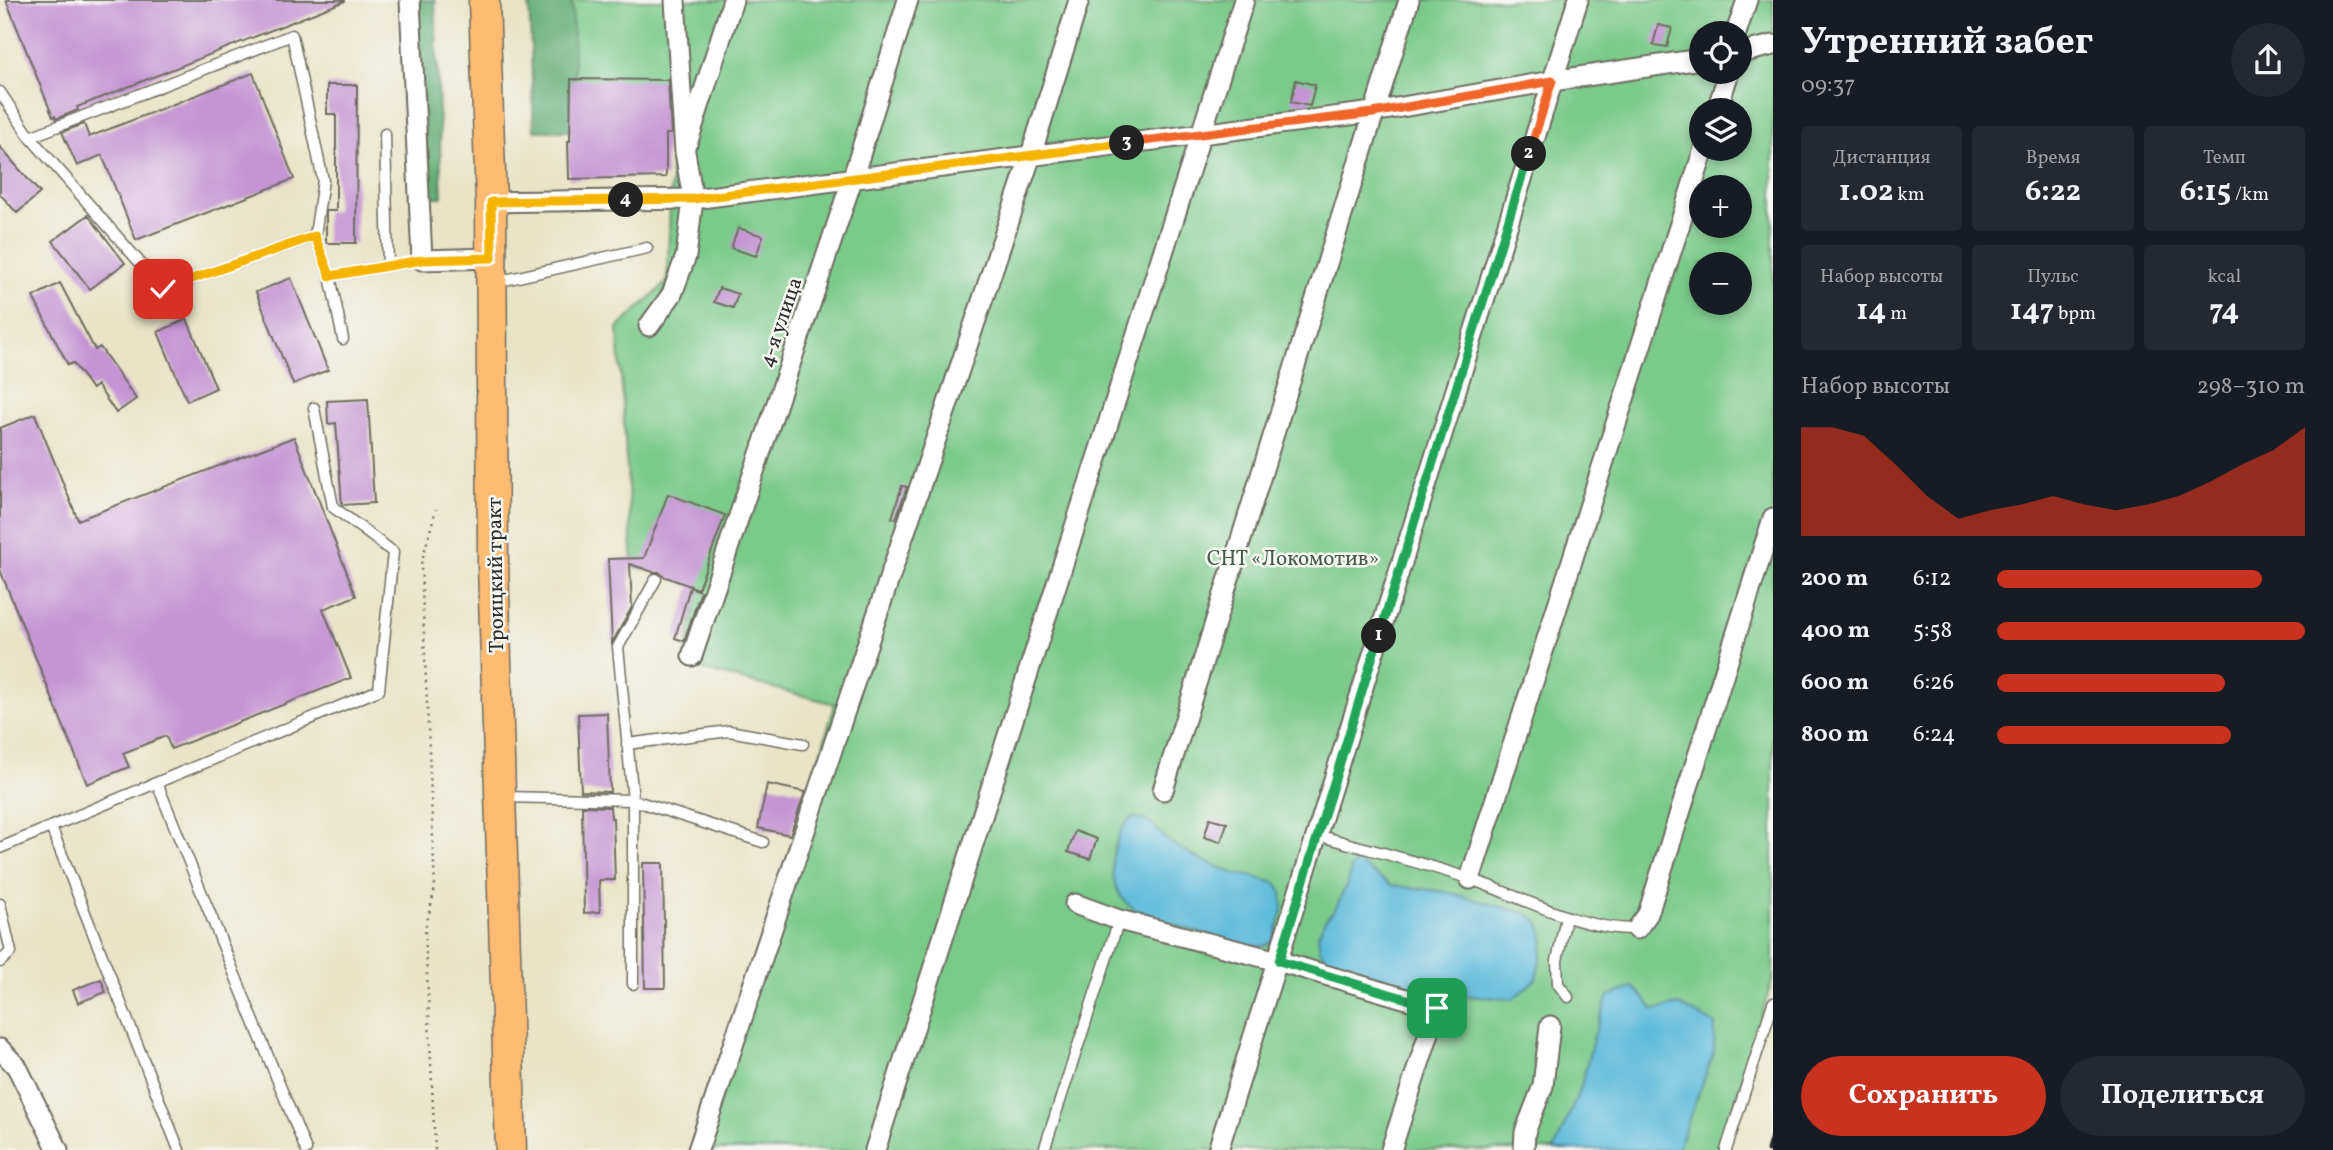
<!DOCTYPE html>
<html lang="ru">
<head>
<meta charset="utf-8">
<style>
	body { margin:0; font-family:Vollkorn,serif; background:#242831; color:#f1f3f6; height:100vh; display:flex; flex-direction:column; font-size:26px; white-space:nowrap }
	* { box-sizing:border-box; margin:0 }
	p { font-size:23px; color:#9ea1a6 }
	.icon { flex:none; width:38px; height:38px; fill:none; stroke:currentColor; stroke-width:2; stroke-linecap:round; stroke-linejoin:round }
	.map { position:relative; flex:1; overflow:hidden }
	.details { display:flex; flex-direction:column; background:#171b24; width:560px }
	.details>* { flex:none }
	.controls { position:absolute; left:1689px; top:21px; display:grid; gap:14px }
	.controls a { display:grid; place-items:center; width:63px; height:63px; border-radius:50%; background:#171b24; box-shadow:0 4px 10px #0003; font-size:35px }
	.pin { position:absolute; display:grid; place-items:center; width:60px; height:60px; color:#fff; margin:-30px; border-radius:14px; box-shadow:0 4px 10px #0006 }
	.km { position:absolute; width:35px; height:35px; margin:-18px; border-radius:50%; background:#222; color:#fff; font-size:19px; line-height:35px; text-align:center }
	.round { display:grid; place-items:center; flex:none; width:74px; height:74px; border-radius:37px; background:#242831 }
	.head { display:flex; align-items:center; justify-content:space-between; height:119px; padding:0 28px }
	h1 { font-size:38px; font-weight:700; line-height:52px }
	.stats { display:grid; grid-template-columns:repeat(3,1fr); gap:10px; height:119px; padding:7px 28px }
	.stats div { display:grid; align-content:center; border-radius:7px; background:#242831; text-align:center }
	.stats b { font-size:30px; font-weight:700 }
	.stats small { font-size:19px; font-weight:400 }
	.stats p { font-size:19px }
	.chart { height:196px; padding:14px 28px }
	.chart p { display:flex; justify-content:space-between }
	.chart svg { width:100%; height:126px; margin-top:7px; fill:#c8321e; opacity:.7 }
	.primary-button { display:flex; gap:14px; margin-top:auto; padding:14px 28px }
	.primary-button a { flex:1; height:80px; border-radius:42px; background:#c8321e; color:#fff; font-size:28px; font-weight:700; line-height:80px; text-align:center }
	.primary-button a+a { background:#242831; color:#f1f3f6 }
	ul { padding:0 28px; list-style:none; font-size:23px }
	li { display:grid; grid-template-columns:112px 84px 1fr; align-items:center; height:52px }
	li i { height:18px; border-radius:9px; background:#c8321e }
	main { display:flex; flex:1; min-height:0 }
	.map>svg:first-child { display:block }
	.green { fill:#7aca8a; stroke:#527a5a; stroke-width:2; fill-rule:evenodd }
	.forest { fill:#63ae76; stroke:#476c50; stroke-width:2 }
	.water { fill:#5dbbdc; stroke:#447384; stroke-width:2 }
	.building { fill:#c594d3 }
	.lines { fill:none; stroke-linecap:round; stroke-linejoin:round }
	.lane-casing { stroke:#6e6c61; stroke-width:13 }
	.street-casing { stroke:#6e6c61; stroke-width:23 }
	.primary-casing { stroke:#6e6c61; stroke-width:33 }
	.path { stroke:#6e6c61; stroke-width:2.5; stroke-dasharray:2 5; stroke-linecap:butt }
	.lane { stroke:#fff; stroke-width:10 }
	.street { stroke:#fff; stroke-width:19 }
	.primary { stroke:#ffbb71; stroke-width:30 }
	.rail { stroke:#2b2b2b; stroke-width:5 }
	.split-1-casing { stroke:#fff; stroke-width:14 }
	.split-2-casing { stroke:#fff; stroke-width:14 }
	.split-3-casing { stroke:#fff; stroke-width:14 }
	.split-4-casing { stroke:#fff; stroke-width:14 }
	.split-5-casing { stroke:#fff; stroke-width:14 }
	.split-1 { stroke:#22a559; stroke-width:9 }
	.split-2 { stroke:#22a559; stroke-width:9 }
	.split-3 { stroke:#f0652b; stroke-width:9 }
	.split-4 { stroke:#f5b400; stroke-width:9 }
	.split-5 { stroke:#f5b400; stroke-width:9 }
	.labels { text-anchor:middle; stroke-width:5; stroke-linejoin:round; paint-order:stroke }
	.street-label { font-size:21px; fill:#2b2b2b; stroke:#f6f6f2 }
	.park-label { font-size:21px; fill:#435b48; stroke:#f6f6f2 }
</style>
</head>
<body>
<main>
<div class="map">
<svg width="1773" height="1150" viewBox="0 0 1773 1150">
	<rect width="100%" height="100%" fill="#f6f6f2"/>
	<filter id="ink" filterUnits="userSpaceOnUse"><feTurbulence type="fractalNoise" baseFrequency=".0143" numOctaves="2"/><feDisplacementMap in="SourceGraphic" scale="14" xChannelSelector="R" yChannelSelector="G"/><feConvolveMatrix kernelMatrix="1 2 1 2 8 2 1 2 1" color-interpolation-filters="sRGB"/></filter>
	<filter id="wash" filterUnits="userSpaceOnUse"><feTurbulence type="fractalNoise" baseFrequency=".00686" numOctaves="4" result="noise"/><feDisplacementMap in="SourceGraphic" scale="28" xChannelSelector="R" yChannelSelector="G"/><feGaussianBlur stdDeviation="1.57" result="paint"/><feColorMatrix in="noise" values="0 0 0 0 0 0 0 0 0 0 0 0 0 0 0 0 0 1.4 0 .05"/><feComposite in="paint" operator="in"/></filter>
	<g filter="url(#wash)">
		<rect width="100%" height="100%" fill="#e9e4c6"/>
		<path class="green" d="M561,0H1773V978L1720,1150H706L835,704L684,665L700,579L633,567L618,328L667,282L674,104L564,105ZM1701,33H1740V72H1701ZM1701,110H1740V149H1701ZM1701,187H1740V226H1701ZM1701,264H1740V303H1701Z"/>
		<path class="forest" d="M417,0H435L442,197H428Z
			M529,0H572L576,131H534Z"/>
		<path class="water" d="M1134,817L1151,823L1168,841L1197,858L1236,874L1247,875L1276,883L1282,892L1283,910L1273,942C1268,944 1264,947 1258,946C1237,945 1145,918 1130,906C1113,894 1109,867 1115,847C1119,836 1122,823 1134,817Z
			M1357,862L1391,885L1447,892L1528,914L1540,923L1544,943L1536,979L1513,999L1436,994L1348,968L1327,959L1320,950L1318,935L1325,920L1336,908L1349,880L1351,867Z
			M1634,987L1654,1010L1679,1005L1715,1024L1714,1053L1677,1150H1554L1581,1087L1593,1039L1608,996Z"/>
		<g id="blocks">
			<path class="building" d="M6,0H345V1L77,107L78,110L56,119L55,116L53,117Z
				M1658,25L1672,28L1667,47L1653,45Z
				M253,73L294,179L136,240L102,155L77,166L62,132L84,124L89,137Z
				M571,79L668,80L671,134H666V177L569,179L568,141H570Z
				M1296,80L1315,85L1310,106L1291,102Z
				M327,85H357L356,243H326V211H336V114H327Z
				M0,147L40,193L17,213L0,194Z
				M88,215L125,263L90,289L53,241Z
				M738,228L763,236L756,256L731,248Z
				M291,278L328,370L293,384L256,292Z
				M60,283L95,350L100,347L136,399L116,413L97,385L92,389L73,363L68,365L33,297Z
				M719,288L738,294L733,308L714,302Z
				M187,319L216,388L187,401L158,332Z
				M368,399L374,503L342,505L336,423L328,424L327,401Z
				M35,414L78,520L294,437L356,596L323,609L351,678L171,749L166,736L123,753L129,767L87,784L0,570V428Z
				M902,486L907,487L896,519L892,518Z
				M668,494L725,515L698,589L663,576L659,572H653L630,564L632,607L612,643L608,559L644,558Z
				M690,587L701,591L684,641L675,638Z
				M607,713L610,792L581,791L578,714Z
				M767,784L805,792L790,835L758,828Z
				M582,806L610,807L611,818H613L615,880H599L600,912L584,913Z
				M1210,818L1227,823L1221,842L1204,837Z
				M1075,831L1097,839L1090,859L1068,852Z
				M643,863H663L665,988H645Z
				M101,979L106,992L78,1003L73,990Z"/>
		</g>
	</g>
	<g filter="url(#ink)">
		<use href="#blocks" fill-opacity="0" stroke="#6e6c61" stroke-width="2"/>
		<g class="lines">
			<defs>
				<path id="lane" d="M0,92L30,137L292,35L323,180L315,236L330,276L422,260
					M385,134L388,266
					M30,137L163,289L315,236
					M330,276L343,339
					M496,282L647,248
					M627,744L729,731L803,744
					M157,783L306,1150
					M505,797L633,800L763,842
					M51,827L179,1150
					M1317,835C1369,850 1422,862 1473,880C1526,899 1580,930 1637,929
					M0,848L379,690L393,552L333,507L314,408
					M0,904L11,952L0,962
					M1566,917L1557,961L1558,984L1568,997
					M633,984V800L618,647L656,579
					M1044,1150L1119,920
					M1726,1150L1773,1003"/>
				<path id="street" d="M410,0L422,260L492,258
					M1736,33L1747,0
					M1740,53L1773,45
					M1717,110L1729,72
					M688,141L733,0
					M491,202L693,199L1373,112L1552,81L1701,59
					M649,326L672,294L686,256L693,199L685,152L675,0
					M692,656L853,177L908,0
					M1163,790L1409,0
					M1470,879L1704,149
					M1075,904L1119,920L1278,961L1437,1008L1391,1150
					M1637,929L1648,914L1773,518
					M0,1049L17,1067L58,1150
					M698,1150L1031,155L1079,0
					M875,1150L1244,0
					M1218,1150L1578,0
					M1524,1150L1525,1132L1543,1086L1550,1026"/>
				<path id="primary" d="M484,0L491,202L493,564L511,1150"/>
			</defs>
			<use href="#lane" class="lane-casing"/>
			<use href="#street" class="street-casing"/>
			<use href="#primary" class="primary-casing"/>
			<path class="path" d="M435,1150L425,930L435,888L421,564L436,509"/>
			<use href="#lane" class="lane"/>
			<use href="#street" class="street"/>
			<use href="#primary" class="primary"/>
			<path class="rail" d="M1768,1150L1773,1133"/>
		</g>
	</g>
	<g class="lines" filter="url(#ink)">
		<defs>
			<path id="split-1" d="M1379,636L1279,961L1437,1008"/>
			<path id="split-2" d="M1379,636L1529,154"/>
			<path id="split-3" d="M1127,143L1373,113L1552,81L1529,154"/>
			<path id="split-4" d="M626,200L693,199L1127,143"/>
			<path id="split-5" d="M163,289L315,236L330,276L422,260L492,258L491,202L626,200"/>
		</defs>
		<use href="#split-1" class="split-1-casing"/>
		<use href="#split-2" class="split-2-casing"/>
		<use href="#split-3" class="split-3-casing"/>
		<use href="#split-4" class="split-4-casing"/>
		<use href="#split-5" class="split-5-casing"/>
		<use href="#split-1" class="split-1"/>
		<use href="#split-2" class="split-2"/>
		<use href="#split-3" class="split-3"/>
		<use href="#split-4" class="split-4"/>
		<use href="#split-5" class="split-5"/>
	</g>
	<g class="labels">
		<g class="street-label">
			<text transform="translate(780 322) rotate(-71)" y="7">4-я улица</text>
			<text transform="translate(495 575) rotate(-91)" y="7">Троицкий тракт</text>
		</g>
		<g class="park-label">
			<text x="1293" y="565">СНТ «Локомотив»</text>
		</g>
	</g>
</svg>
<div class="controls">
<a><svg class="icon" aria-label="locate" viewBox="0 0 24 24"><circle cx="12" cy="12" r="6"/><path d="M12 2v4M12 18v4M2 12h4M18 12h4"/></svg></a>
<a><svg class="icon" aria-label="layers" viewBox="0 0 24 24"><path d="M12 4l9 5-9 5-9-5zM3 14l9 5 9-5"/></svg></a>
<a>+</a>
<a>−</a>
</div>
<div class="pin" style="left:1437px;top:1008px;background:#1e9e55"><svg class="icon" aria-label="arrive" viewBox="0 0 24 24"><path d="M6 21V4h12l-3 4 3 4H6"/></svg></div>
<div class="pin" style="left:163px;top:289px;background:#d93025"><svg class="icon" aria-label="check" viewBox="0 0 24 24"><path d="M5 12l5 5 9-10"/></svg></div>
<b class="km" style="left:1379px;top:636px">1</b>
<b class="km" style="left:1529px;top:154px">2</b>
<b class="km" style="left:1127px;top:143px">3</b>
<b class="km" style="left:626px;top:200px">4</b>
</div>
<section class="details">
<div class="head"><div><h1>Утренний забег</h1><p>09:37</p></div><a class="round"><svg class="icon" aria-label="share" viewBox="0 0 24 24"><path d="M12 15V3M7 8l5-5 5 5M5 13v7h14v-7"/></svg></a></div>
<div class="stats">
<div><p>Дистанция</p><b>1.02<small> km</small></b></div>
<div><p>Время</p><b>6:22</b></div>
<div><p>Темп</p><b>6:15<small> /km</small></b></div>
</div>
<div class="stats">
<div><p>Набор высоты</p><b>14<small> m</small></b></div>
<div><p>Пульс</p><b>147<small> bpm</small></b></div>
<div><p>kcal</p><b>74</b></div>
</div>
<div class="chart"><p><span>Набор высоты</span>298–310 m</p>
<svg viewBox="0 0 160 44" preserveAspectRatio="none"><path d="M0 44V6L10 6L20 9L30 19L40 30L50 38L60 35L70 33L80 30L90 33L100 35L110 33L120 30L130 25L140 19L150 14L160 6V44z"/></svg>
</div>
<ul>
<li><b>200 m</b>6:12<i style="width:86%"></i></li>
<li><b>400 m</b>5:58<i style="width:100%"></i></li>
<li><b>600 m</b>6:26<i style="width:74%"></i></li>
<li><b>800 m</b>6:24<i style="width:76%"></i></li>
</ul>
<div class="primary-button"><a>Сохранить</a><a>Поделиться</a></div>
</section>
</main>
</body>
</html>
